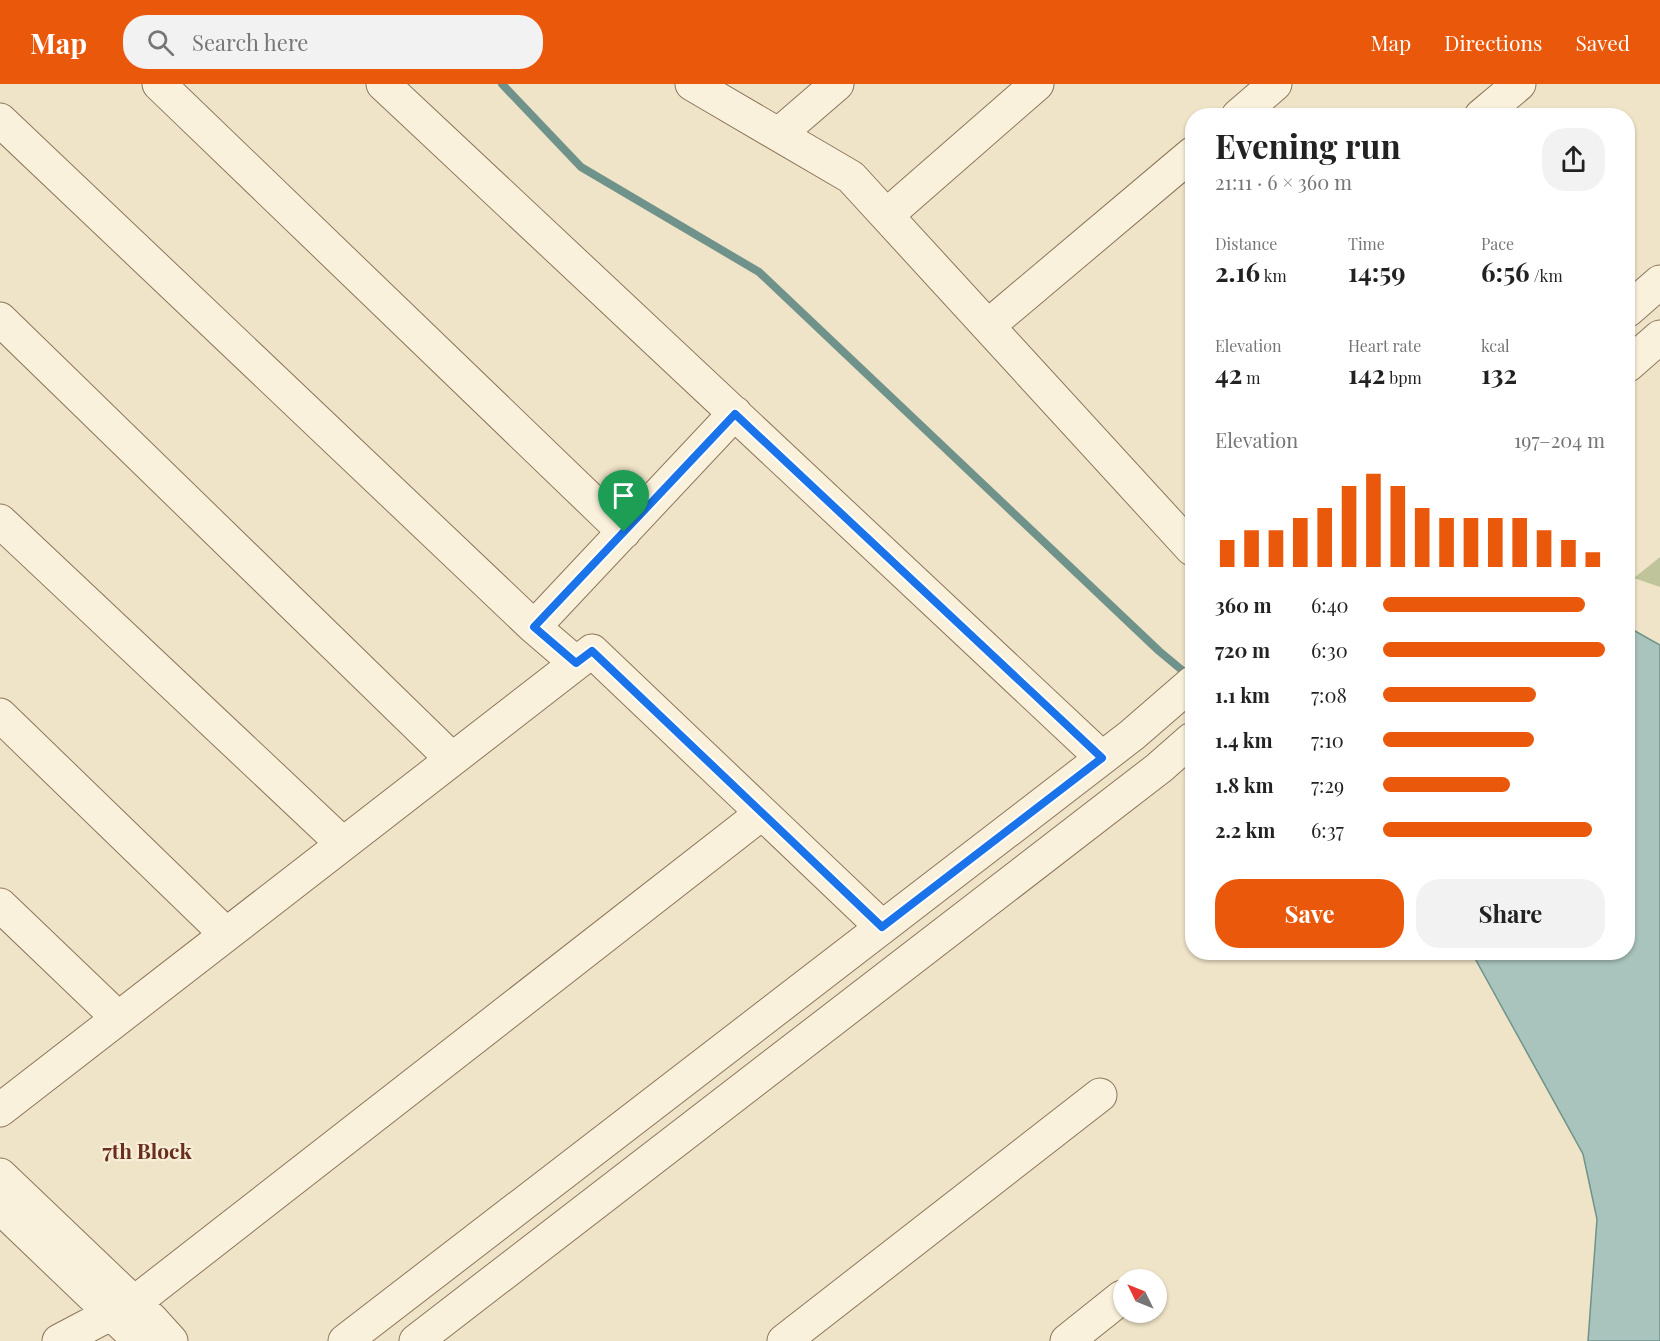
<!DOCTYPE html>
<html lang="en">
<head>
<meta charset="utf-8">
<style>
	body { margin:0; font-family:"Playfair Display",serif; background:#f2f2f2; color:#222; height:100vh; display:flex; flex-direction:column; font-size:22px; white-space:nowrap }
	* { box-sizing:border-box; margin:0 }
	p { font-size:20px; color:#767676 }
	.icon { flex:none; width:33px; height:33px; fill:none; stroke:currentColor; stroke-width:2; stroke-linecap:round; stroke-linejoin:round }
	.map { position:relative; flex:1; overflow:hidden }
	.drawer { position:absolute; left:1185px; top:24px; width:450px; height:852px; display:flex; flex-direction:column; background:#fff; border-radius:24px; box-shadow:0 2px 4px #0004 }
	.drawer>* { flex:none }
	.needle { width:39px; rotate:313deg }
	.controls { position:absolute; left:1113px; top:1185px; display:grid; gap:12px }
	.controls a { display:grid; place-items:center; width:54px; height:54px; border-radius:50%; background:#fff; box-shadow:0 2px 4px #0004; font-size:30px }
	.pin { position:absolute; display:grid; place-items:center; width:51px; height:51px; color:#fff; margin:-62px -26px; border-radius:50% 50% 50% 0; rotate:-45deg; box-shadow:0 0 6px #0007 }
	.pin .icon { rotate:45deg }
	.round { display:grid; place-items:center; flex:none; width:63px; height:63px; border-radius:24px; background:#f2f2f2 }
	.overview { display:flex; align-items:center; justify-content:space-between; height:102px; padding:0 30px }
	h1 { font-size:33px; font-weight:700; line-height:45px }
	.metrics { display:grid; grid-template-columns:repeat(3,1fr); gap:9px; height:102px; padding:6px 30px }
	.metrics div { display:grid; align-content:center }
	.metrics b { font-size:26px; font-weight:700 }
	.metrics small { font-size:16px; font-weight:400 }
	.metrics p { font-size:16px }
	.chart { height:168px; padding:12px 30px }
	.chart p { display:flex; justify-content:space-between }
	.chart svg { width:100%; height:108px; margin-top:6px; stroke:#ea580c; stroke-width:6 }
	.action { display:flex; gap:12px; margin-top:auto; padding:12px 30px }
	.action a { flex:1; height:69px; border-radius:24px; background:#ea580c; color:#fff; font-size:24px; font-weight:700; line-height:69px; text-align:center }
	.action a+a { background:#f2f2f2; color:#222 }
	ul { padding:0 30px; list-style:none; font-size:20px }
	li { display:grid; grid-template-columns:96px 72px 1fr; align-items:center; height:45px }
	li i { height:15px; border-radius:8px; background:#ea580c }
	header { display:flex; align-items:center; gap:36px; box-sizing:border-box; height:84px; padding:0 30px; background:#ea580c; color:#fff }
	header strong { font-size:28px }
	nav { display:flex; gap:33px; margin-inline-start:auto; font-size:21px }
	.search { width:420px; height:54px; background:#f2f2f2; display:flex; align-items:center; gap:15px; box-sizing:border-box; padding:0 21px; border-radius:24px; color:#767676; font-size:22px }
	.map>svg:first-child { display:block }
	.cemetery { fill:#bfc49a }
	.water { fill:#a9c4bc; stroke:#6f938a; stroke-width:1.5 }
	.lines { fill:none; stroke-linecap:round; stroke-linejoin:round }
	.stream { stroke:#6f938a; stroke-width:8 }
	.minor-casing { stroke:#8d765c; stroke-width:35 }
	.minor { stroke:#faf1dc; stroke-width:33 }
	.route-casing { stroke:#fff; stroke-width:12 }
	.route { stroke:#1a73e8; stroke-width:8 }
	.labels { text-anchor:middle; stroke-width:4.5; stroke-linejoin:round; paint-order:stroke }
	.quarter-label { font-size:21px; font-weight:bold; fill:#6b2e1e; stroke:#f7eed8 }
</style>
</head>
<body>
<header>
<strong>Map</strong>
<div class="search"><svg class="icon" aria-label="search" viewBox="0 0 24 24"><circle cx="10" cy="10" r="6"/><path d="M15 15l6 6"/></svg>Search here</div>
<nav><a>Map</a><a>Directions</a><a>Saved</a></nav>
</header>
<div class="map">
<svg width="1660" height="1257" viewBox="0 0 1660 1257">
	<rect width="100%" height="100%" fill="#f0e4c8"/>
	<path class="cemetery" d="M1660,473V503L1634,494Z"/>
	<path class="water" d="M1628,543L1660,561V1257H1588L1597,1135L1583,1070L1472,869L1628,868Z"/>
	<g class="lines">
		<path class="stream" d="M502,0L581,83L759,188L1159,567L1189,592"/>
		<defs>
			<path id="minor" d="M159,0L624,448
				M383,0L1102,674
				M692,0L851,93L1192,465
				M1238,32L1275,0
				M1481,32L1519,0
				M0,36L534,543L576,579
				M779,50L837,0
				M887,131L1037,0
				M1628,226L1660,198
				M0,235L452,675
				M988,242L1192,70
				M1628,281L1660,253
				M0,437L343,760
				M534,543L735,329
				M0,631L226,850
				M0,821L118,934
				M0,1026L592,567L882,843
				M0,1091L152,1236L171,1257
				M0,1123L140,1257
				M134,1219L761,730
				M59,1257L112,1229
				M345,1257L1132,651L1192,599
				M416,1257L1159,684L1192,655
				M784,1257L1100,1011
				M1067,1257L1122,1213"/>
		</defs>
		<use href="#minor" class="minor-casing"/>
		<use href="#minor" class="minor"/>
	</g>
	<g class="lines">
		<defs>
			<path id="route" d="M735,330L1102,674L882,843L592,567L576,579L534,543Z"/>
		</defs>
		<use href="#route" class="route-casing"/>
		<use href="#route" class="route"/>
	</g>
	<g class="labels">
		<g class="quarter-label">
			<text x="147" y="1075">7th Block</text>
		</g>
	</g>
</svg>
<div class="controls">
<a><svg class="needle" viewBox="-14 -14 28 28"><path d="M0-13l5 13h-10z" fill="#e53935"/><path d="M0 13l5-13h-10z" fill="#767676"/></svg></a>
</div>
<div class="pin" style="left:624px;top:448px;background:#1e9e55"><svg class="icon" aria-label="arrive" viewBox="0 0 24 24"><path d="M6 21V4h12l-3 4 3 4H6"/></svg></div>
<section class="drawer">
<div class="overview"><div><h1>Evening run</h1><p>21:11 · 6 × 360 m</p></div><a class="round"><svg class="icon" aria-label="share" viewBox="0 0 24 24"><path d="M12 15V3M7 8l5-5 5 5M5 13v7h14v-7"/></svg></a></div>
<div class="metrics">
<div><p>Distance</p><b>2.16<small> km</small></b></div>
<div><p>Time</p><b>14:59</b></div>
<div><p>Pace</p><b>6:56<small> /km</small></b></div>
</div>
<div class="metrics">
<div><p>Elevation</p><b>42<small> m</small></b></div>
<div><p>Heart rate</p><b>142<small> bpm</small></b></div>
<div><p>kcal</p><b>132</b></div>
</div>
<div class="chart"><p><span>Elevation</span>197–204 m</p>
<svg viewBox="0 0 160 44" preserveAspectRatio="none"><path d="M5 44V33M15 44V29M25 44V29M35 44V24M45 44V20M55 44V11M65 44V6M75 44V11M85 44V20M95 44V24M105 44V24M115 44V24M125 44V24M135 44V29M145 44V33M155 44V38"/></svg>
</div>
<ul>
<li><b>360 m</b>6:40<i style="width:91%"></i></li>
<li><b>720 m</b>6:30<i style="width:100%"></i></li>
<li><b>1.1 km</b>7:08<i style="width:69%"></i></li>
<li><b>1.4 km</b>7:10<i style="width:68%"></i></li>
<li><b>1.8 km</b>7:29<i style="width:57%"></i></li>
<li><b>2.2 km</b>6:37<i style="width:94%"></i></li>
</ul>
<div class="action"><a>Save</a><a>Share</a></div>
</section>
</div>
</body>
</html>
